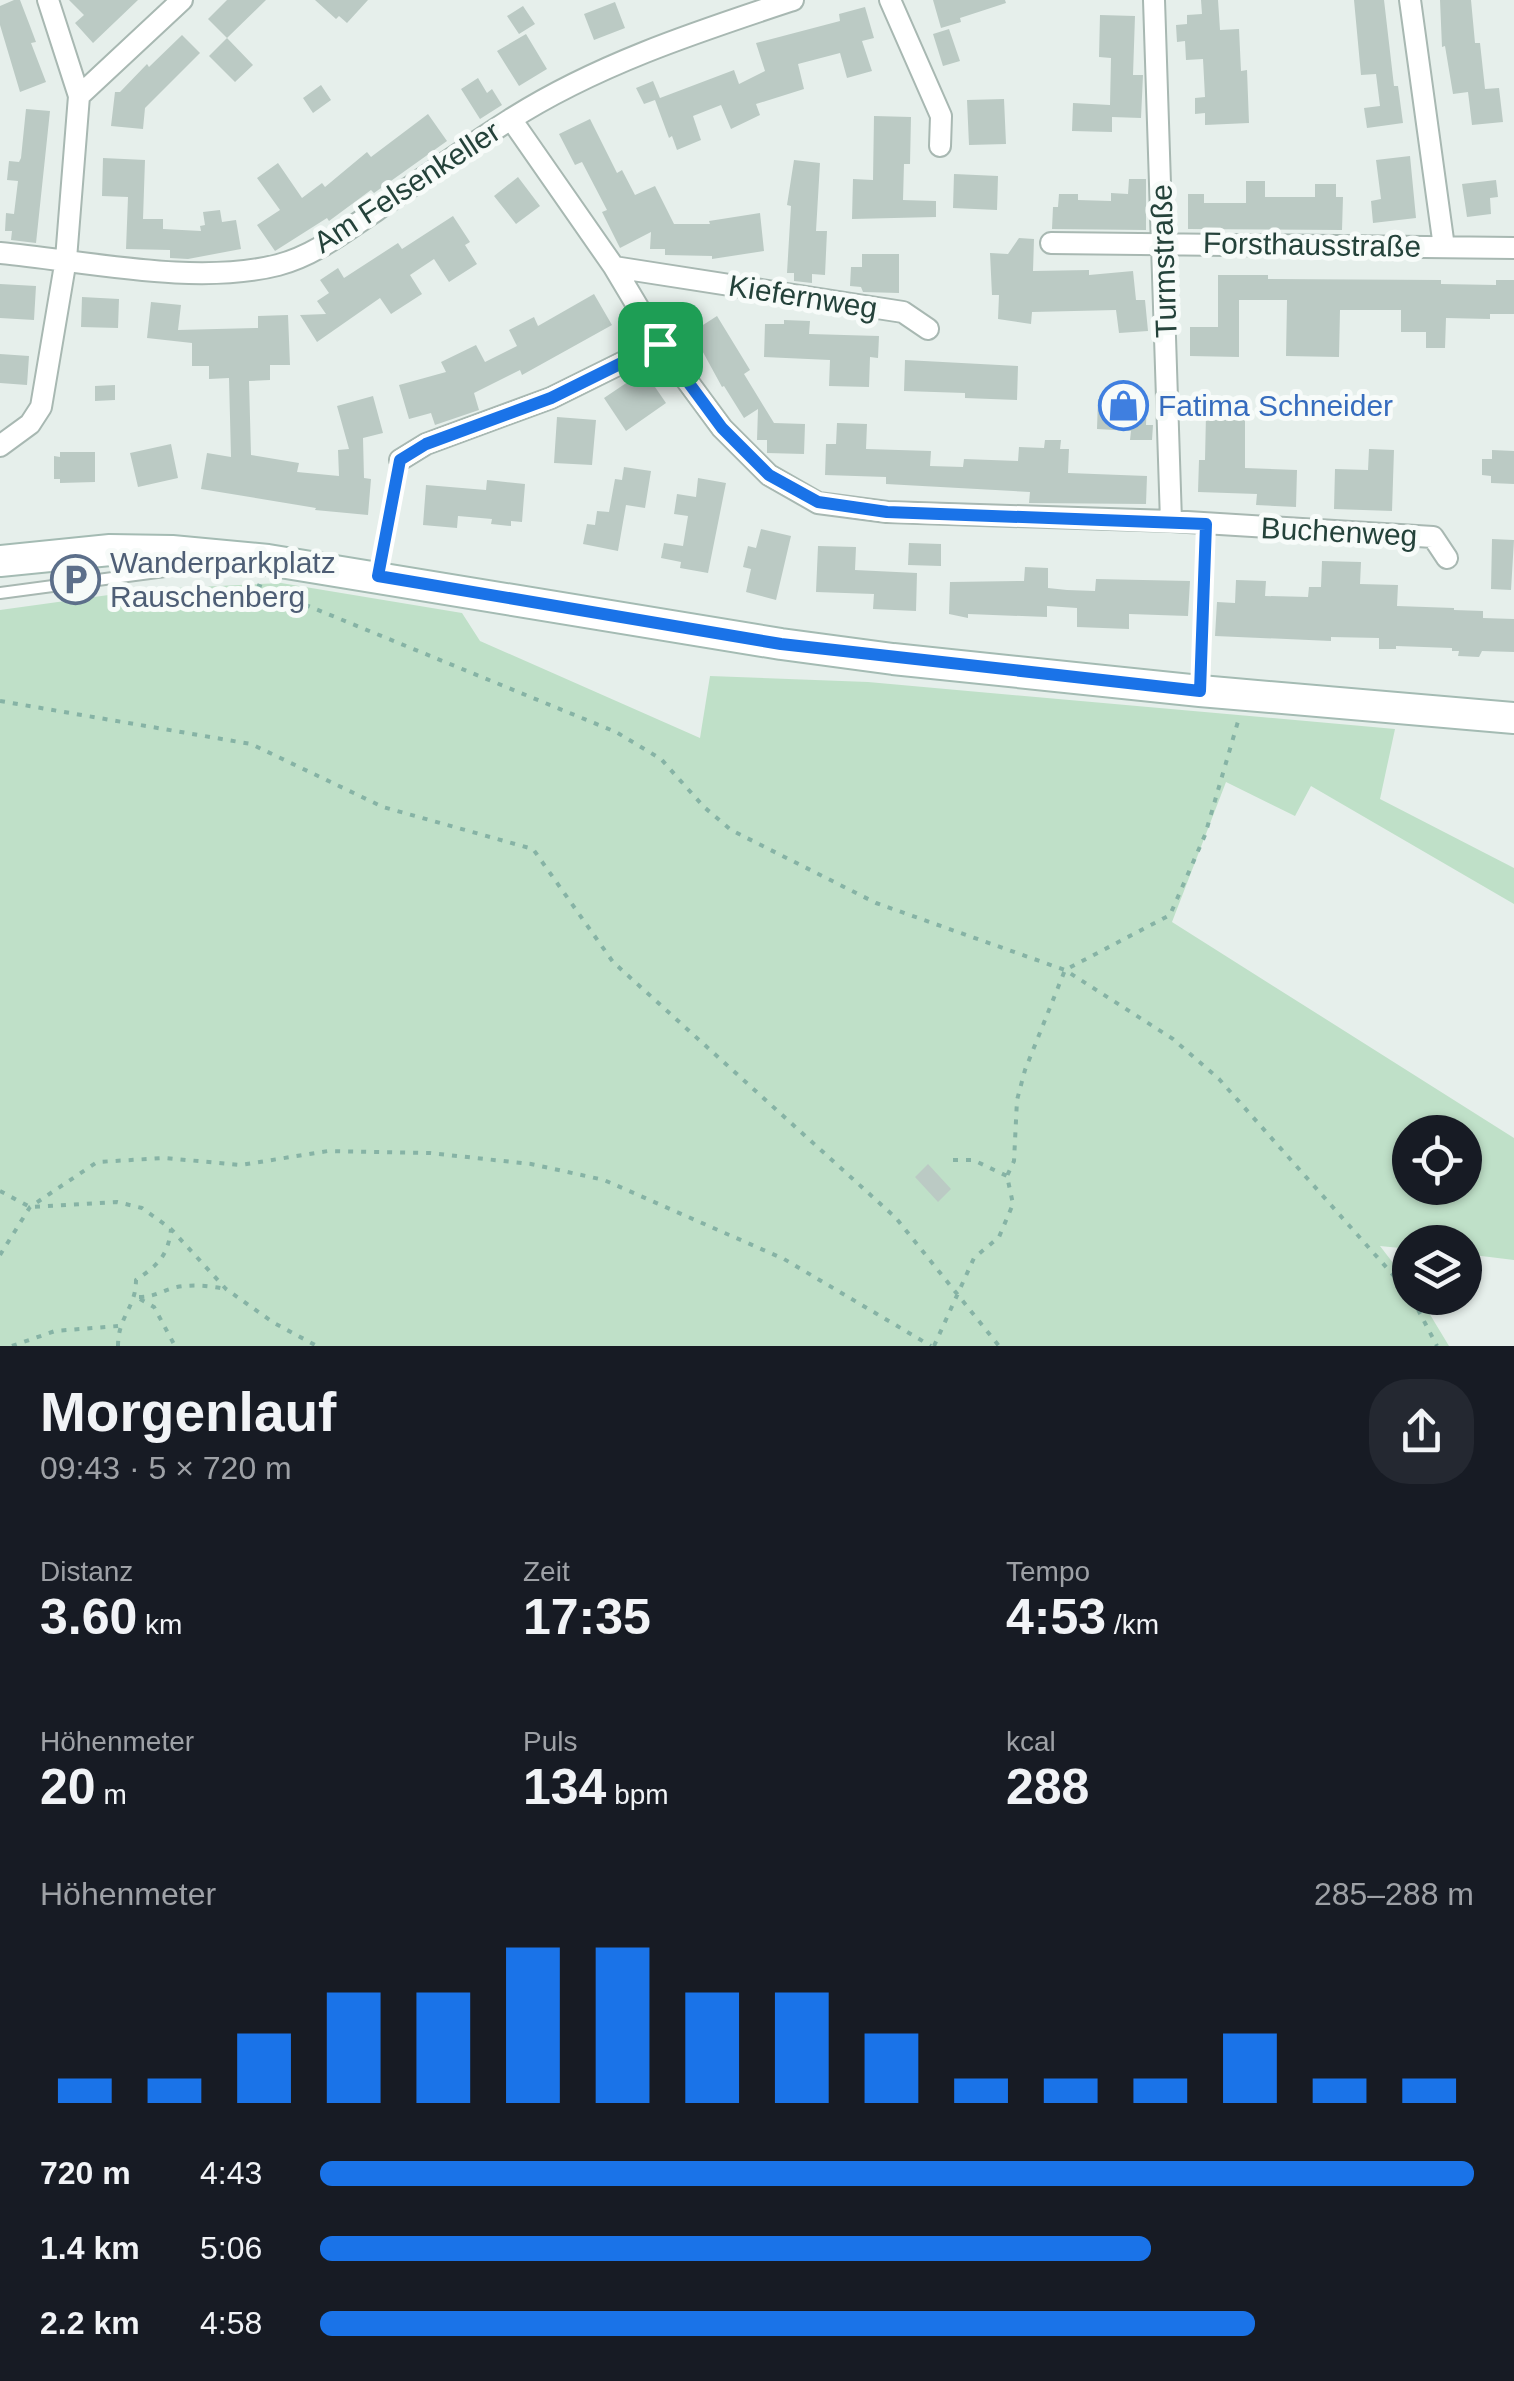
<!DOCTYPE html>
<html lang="de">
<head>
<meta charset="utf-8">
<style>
	body { margin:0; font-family:Helvetica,sans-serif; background:#242831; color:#f1f3f6; height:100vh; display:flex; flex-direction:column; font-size:38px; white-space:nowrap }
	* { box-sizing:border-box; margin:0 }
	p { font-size:32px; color:#9ea1a6 }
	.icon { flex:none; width:55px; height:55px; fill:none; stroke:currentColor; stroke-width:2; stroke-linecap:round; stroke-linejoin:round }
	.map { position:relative; height:1346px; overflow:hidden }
	.sheet { display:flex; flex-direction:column; background:#171b24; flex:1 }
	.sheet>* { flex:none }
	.controls { position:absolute; left:1392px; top:1115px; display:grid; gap:20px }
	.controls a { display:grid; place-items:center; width:90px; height:90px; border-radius:50%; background:#171b24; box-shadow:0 2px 8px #0004; font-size:50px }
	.pin { position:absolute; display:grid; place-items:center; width:85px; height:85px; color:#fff; margin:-42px; border-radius:20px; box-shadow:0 5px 15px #0006 }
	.round { display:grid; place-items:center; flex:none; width:105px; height:105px; border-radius:40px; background:#242831 }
	.head { display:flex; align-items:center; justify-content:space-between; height:170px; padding:0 40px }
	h1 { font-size:55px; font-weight:600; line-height:75px }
	.stats { display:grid; grid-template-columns:repeat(3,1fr); gap:15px; height:170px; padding:10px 40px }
	.stats div { display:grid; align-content:center }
	.stats b { font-size:50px; font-weight:600 }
	.stats small { font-size:28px; font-weight:400 }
	.stats p { font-size:28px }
	.chart { height:280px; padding:20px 40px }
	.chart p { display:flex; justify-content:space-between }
	.chart svg { width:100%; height:180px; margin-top:10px; stroke:#1a73e8; stroke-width:6 }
	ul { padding:0 40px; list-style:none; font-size:32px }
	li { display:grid; grid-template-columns:160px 120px 1fr; align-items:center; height:75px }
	li i { height:25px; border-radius:12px; background:#1a73e8 }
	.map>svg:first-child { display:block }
	.green { fill:#bfe0c8; fill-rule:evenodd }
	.building { fill:#bbcac4 }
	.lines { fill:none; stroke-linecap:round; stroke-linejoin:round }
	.lane-casing { stroke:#a8b8b2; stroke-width:14 }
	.street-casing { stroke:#a8b8b2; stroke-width:24 }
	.secondary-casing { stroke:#a4bbb3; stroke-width:34 }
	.path { stroke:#86b3a5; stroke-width:4; stroke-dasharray:5 8; stroke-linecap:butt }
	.lane { stroke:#fff; stroke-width:10 }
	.street { stroke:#fff; stroke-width:20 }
	.secondary { stroke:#fff; stroke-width:30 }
	.route-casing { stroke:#fff; stroke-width:20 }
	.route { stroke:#1a73e8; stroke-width:12 }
	.labels { text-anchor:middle; stroke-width:10; stroke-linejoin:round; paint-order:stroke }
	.street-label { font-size:30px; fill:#24423a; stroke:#f7fbf9 }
	.shop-label { font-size:30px; fill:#366cbe; stroke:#f7fbf9; text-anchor:start }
	.service-label { font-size:30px; fill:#4e5e75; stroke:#f7fbf9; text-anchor:start }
</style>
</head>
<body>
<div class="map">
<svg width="1514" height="1346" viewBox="0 0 1514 1346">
	<rect width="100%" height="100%" fill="#e6efeb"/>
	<path class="green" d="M281,583L462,613L480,641L700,738L710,676L868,682L1395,729L1380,799L1514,868V904L1311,786L1295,816L1226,782L1172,922L1514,1138V1260L1465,1254V1242H1410V1249L1380,1246L1410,1285V1298H1420L1449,1346H0V610L152,589ZM1410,1132H1465V1188H1410Z"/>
	<path class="building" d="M14,0H20L30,26L36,42L31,43L46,82L20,92L0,25V6Z
		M69,0H138L93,43L75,23L84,15Z
		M227,0H266L227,38L208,19Z
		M315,0H368L347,23L339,16L336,19Z
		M933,0H1005L1006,3L960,18L961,22L941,28Z
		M1201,0H1218L1220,30L1239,29L1241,71L1247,70L1249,123L1205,125V113L1195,114V98L1205,97L1203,59L1186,60L1185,41L1177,42L1176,25L1187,24V15L1202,14Z
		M1354,0H1384L1394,86H1398L1403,123L1367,128L1364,108L1380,106L1376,74L1361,75Z
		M1440,0H1471L1475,43H1480L1485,89L1499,88L1503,122L1472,125L1468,92L1453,94L1445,46L1442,47Z
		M615,2L625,28L594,40L584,14Z
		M523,6L535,24L519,34L507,16Z
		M865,7L874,38L862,41L872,71L847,78L840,53L798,64L804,89L756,104L760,115L731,129L721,105L693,116L701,140L677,150L672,136L669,138L655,100L644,104L636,88L653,81L660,98L734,70L739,84L765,71L756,43L840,21L839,14Z
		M1100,15L1135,16L1133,75H1143L1141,118L1112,117V132L1072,131L1073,103L1110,105L1111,58L1099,57Z
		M949,29L960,61L943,66L933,34Z
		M526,34L547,69L519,86L497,51Z
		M182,35L200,53L145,108L143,129L111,126L115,92H120L147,64L149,67Z
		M227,38L253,65L235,82L209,56Z
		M478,78L487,93L492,89L502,105L480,119L461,89Z
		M321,85L331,100L313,113L303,98Z
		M1004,99L1006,144L969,145L967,100Z
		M26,109L50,111L36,243L11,240L12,231H5L6,213L14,214L18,181L7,180L9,161L19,162L21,158Z
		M428,114L447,141L374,193L371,190L329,221L327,218L275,251L257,225L280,210L257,178L278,163L302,198L322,183L325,187L367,152L371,157Z
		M874,116L911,117L910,164H904L903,200L936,201V217L852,219L853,179L873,180Z
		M590,119L617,173L622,170L635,195L655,186L674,224H710L709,221L760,213L764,251L712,259V256L665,255V249H650L651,232L620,248L602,212L607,210L582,162L575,165L559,134Z
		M1410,156L1416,218L1373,223L1371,201L1381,199L1376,160Z
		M103,158L145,160L143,219H163V229L201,231L200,226L205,225L203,212L220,210L222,222L236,220L241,249L188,259L170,258V250L126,249L128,197L102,196Z
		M794,160L820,163L816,231H827L825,275L812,274V283L794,281V273H787L791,206L787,205Z
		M954,174L998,176L997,210L953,208Z
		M518,177L540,206L516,224L494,196Z
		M1129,179H1146V230L1052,229L1053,207H1058L1059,194H1078V200L1111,201V193L1128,194Z
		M1496,180L1498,197L1490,198L1491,214L1467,217L1462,184Z
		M1246,181H1265V197H1315V184H1336V197H1343L1342,230L1188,229V194H1204V203H1246Z
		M453,216L470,242L465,245L477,264L449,282L434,259L410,275L422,294L391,314L380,298L317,342L300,315L326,314L317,301L329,293L320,280L338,268L344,278L398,243L402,249Z
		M1019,238L1034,239L1033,271L1089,270V275L1133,271L1136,300H1145L1148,331L1119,333L1116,310L1032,312L1031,324L998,319L999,295H992L990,253L1008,254Z
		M862,254H899V293L863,292L861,287L850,286L851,267H862Z
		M1218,275H1268V279L1441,280V284L1496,285V280H1514V314H1490V319L1446,318L1445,348H1426V332H1401V310H1340L1339,357L1286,356L1287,300H1239V357L1190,356V327H1218Z
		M0,284L36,286L34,320L0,318Z
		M594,294L612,325L522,375L520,370L474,393L479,410L435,425L431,413L409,419L399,385L446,372L441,362L476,345L485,362L517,346L509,330L534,317L538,326Z
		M82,297L119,299L118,328L81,327Z
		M151,302L181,305L178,330L258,328V316L288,315L290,365H270V380L249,381L251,455L299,463L297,472L339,476L338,450L349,449L337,406L373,396L383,433L363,438L364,478L371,479L368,515L315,510L316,508L201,489L207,453L231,457L229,378L209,379V366H192V343L147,338Z
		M717,316L750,370L744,374L774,423L805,424L804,454L767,453V440H757L758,409L744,418L724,386L722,387L692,332Z
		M784,320L810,321L809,334L879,336L878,358L870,357L869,387L829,386L830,360L764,357L765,324H784Z
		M0,354L29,356L27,385L0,383Z
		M905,360L1018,366L1017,400L965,398V393L904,391Z
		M644,371L666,403L626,431L604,398Z
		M115,385V400L95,401V386Z
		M1107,390L1135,391V400H1147L1146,425H1153L1152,440H1130L1131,431L1097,429L1098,399H1107Z
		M1206,414L1245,415V468L1297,470L1296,507L1256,505L1257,494L1198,492L1199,460H1205Z
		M557,417L596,420L592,465L554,463Z
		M837,423L867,424L866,449L931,451L930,466L963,467L964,459L1018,461L1019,447L1044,448L1045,440H1061L1060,449H1069L1068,473L1147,476L1146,504L1029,503L1030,492L886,484V477L825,475L826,444H836Z
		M171,444L178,478L138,487L130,453Z
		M1369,449L1394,450L1392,511L1334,509L1335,469L1368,470Z
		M1492,450L1514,451V484L1491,483V476L1482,475V459H1492Z
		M60,452H95V482L60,483V479H54V456L60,457Z
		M624,467L651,471L645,508L626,505L618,551L583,544L587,524L595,525L597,511L609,512L615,479L622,480Z
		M698,478L726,483L708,573L680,568L681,562L661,558L664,543L683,546L688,516L674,514L677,494L696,497Z
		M487,480L525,484L522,522L511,521V526L491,524L492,519L458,516L457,528L423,525L426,485L486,490Z
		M761,529L791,536L776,600L746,592L751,569L743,567L748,546L756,548Z
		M1492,539L1514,540L1511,590L1491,589Z
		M909,543L941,544V566L908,565Z
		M818,546L856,547L855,570L917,573L916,611L873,609L874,594L816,592Z
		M1322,561L1361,562L1360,584L1398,585L1397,606L1454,608V610L1483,611V618L1514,619V652L1482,651L1479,657L1458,656L1459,651H1452V648L1396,646V649H1379V638L1331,637V641L1215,636L1217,602L1235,603L1236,580L1266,581L1265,596L1308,597L1309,587H1321Z
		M1025,567L1048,568V588L1067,590L1095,591L1096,579L1190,581L1188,616L1129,614V629L1077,627V608L1047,606V617L968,614V618L949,614L950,582L1024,581Z
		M928,1164L951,1189L938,1202L915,1177Z"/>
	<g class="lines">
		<defs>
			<path id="lane" d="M0,593L165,571"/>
			<path id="street" d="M890,0L941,116L940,146
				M1154,0L1171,521
				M1410,0L1444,247
				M79,96L182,0
				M511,119L614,267L660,344L722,428L769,475L818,503L887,512L1171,521L1433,537L1447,558
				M1051,243L1514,248
				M0,253C85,261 196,286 278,265C314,256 347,230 377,210C420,180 464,149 508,121C595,65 696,32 793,0
				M614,267L903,312L928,329
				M0,446L30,424L41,407L66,259L79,96L48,0
				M400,460L426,444L551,398L660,344"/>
			<path id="secondary" d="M0,561L110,550L172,551L268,560L781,644L893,659L1200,691L1514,718"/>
		</defs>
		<use href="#lane" class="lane-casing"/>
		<use href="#street" class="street-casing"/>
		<use href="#secondary" class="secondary-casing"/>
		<path class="path" d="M382,553L397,479
			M257,585L616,732L661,759L704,807L731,830L876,903L1065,970L1173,1039L1219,1079L1410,1294
			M1202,669L1205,544
			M0,701L251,744L383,807L533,849L613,962L896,1218L999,1346
			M953,1160H973L1007,1176
			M0,1191L30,1207L117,1202L142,1208L171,1229L226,1289L274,1323L317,1346
			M0,1255L30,1207L97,1162L165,1158L241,1165L328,1151L430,1153L531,1164L604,1180L784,1259L931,1346
			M139,1297C155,1297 163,1290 177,1287C194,1284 210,1286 226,1289
			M1412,1298L1437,1346
			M140,1299L154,1307L175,1346
			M12,1346L55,1331L118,1326
			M118,1346C118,1316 136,1308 136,1280C158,1265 168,1256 171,1229
			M934,1346L974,1258L999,1237L1013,1204L1007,1176L1014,1161L1017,1100L1025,1070L1065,970L1170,915L1205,835L1239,718"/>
		<use href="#lane" class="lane"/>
		<use href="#street" class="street"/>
		<use href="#secondary" class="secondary"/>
	</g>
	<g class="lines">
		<defs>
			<path id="route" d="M660,344L722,428L769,475L818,502L887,512L1206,524L1200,691L781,644L378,576L400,460L426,444L551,398Z"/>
		</defs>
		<use href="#route" class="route-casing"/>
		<use href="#route" class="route"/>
	</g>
	<defs>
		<symbol id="shop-ring" viewBox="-11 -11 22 22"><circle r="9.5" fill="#f7fbf9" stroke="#3f7fe0" stroke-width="1.5"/><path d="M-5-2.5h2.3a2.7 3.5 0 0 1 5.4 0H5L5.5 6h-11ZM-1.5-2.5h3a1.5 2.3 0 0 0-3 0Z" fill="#3f7fe0"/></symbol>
		<symbol id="parking-ring" viewBox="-11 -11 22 22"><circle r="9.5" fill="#f7fbf9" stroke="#5c6f8a" stroke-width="1.5"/><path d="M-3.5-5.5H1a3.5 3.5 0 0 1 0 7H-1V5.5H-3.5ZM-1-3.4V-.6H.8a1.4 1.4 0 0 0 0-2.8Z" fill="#5c6f8a"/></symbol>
	</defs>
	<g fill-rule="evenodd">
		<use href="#shop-ring" x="1096" y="378" width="55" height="55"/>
		<use href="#parking-ring" x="48" y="552" width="55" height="55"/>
	</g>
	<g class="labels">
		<g class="street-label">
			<text transform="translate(407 187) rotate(-33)" y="10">Am Felsenkeller</text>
			<text transform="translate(1312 245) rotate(1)" y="10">Forsthausstraße</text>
			<text transform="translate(1164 261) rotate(-92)" y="10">Turmstraße</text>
			<text transform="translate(803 297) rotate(9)" y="10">Kiefernweg</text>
			<text transform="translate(1339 532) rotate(3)" y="10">Buchenweg</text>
		</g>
		<g class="shop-label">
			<text x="1158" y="416">Fatima Schneider</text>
		</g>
		<g class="service-label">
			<text x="110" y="573">Wanderparkplatz<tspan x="110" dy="34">Rauschenberg</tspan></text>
		</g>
	</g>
</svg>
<div class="controls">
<a><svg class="icon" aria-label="locate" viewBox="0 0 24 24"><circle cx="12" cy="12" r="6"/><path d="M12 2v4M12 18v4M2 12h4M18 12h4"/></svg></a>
<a><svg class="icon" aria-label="layers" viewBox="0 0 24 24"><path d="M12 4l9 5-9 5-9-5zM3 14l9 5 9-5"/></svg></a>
</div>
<div class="pin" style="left:660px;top:344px;background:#1e9e55"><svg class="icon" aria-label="arrive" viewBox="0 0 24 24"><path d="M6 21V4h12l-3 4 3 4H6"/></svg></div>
</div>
<section class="sheet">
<div class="head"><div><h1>Morgenlauf</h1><p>09:43 · 5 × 720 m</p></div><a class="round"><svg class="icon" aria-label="share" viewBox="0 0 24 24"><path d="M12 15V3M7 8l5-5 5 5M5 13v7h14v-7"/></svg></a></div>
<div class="stats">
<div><p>Distanz</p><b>3.60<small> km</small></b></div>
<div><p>Zeit</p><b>17:35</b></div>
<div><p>Tempo</p><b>4:53<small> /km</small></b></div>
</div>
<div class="stats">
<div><p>Höhenmeter</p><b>20<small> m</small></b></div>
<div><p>Puls</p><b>134<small> bpm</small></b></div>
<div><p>kcal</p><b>288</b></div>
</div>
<div class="chart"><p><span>Höhenmeter</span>285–288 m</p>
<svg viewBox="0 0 160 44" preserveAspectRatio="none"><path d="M5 44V38M15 44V38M25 44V27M35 44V17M45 44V17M55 44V6M65 44V6M75 44V17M85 44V17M95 44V27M105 44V38M115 44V38M125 44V38M135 44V27M145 44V38M155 44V38"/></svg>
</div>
<ul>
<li><b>720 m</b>4:43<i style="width:100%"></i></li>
<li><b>1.4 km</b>5:06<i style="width:72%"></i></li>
<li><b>2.2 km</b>4:58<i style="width:81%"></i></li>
</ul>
</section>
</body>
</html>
